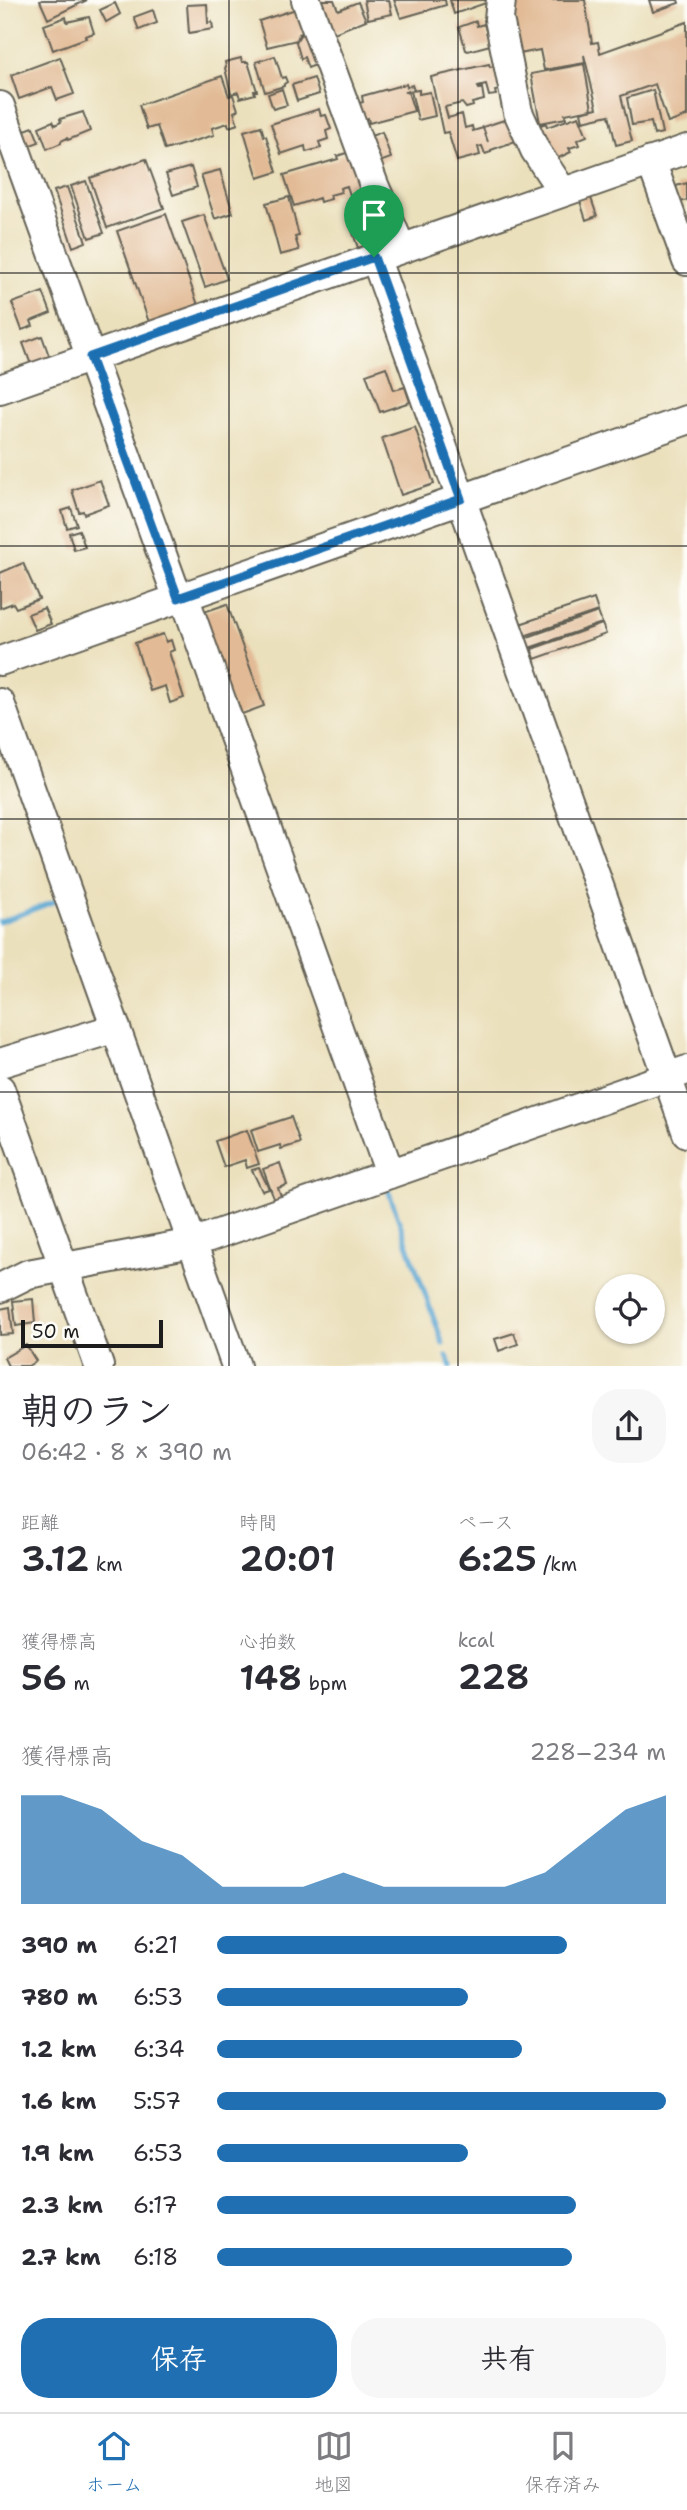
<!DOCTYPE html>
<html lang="ja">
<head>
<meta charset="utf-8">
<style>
	body { margin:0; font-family:"Shantell Sans","Klee One",sans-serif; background:#f7f7f7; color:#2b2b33; height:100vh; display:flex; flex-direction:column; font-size:26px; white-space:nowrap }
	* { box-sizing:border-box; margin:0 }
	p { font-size:23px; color:#7c7c81 }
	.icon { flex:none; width:38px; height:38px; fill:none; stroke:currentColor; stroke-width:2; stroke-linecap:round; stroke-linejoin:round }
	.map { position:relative; height:1366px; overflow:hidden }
	.side { display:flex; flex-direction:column; background:#fff; flex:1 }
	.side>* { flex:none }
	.fabs { position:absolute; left:595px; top:1274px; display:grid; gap:14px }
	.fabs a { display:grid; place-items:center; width:70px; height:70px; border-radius:50%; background:#fff; box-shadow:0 2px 5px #0004; font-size:35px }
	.scale { position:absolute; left:21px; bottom:18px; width:142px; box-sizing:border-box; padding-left:7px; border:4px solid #1c1c1c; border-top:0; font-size:19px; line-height:24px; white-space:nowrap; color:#1c1c1c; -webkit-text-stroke:5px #fdfcf7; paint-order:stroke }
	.pin { position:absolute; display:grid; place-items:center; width:60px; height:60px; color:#fff; margin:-72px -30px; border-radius:50% 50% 50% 0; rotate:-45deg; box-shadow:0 0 7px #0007 }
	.pin .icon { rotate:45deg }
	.round { display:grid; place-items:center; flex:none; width:74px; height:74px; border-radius:28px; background:#f7f7f7 }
	.summary { display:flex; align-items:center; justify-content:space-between; height:119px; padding:0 21px }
	h1 { font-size:38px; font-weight:600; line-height:52px }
	.metrics { display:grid; grid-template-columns:repeat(3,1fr); gap:10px; height:119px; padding:7px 21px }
	.metrics div { display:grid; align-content:center }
	.metrics b { font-size:35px; font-weight:600 }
	.metrics small { font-size:19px; font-weight:400 }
	.metrics p { font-size:19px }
	.chart { height:196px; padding:14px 21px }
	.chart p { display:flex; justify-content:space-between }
	.chart svg { width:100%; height:126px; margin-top:7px; fill:#1f6fb2; opacity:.7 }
	.cta { display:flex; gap:14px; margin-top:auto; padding:14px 21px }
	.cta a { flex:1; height:80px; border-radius:28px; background:#1f6fb2; color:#fff; font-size:28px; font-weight:600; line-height:80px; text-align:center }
	.cta a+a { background:#f7f7f7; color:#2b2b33 }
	ul { padding:0 21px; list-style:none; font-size:23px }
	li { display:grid; grid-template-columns:112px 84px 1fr; align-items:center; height:52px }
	li i { height:18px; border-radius:9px; background:#1f6fb2 }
	.menu { display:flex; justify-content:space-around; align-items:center; height:98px; border-top:2px solid #e1e1e2; background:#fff; font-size:19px; color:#7c7c81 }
	.menu a { display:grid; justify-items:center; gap:4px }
	.menu .on { color:#1f6fb2 }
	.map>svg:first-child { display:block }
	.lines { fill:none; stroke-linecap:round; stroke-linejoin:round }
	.stream { stroke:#59a6d2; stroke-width:5 }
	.building { fill:#e2bb96 }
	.minor-casing { stroke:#646154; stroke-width:32 }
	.minor { stroke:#fff; stroke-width:28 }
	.route-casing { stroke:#fff; stroke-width:14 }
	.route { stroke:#1f6fb2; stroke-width:9 }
	.grid { fill:none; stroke:#1c1c1c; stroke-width:2; stroke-opacity:0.55 }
</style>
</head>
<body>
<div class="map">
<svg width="687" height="1366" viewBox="0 0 687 1366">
	<rect width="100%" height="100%" fill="#fdfcf7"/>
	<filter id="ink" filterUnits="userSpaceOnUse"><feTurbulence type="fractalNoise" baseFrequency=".0143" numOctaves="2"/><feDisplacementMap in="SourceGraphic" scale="14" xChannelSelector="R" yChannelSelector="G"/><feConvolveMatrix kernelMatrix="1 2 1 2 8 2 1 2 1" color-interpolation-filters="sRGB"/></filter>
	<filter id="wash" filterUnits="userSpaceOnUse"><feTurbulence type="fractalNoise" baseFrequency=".00686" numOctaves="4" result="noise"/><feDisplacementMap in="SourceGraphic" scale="28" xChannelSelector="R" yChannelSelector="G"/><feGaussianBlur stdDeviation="1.57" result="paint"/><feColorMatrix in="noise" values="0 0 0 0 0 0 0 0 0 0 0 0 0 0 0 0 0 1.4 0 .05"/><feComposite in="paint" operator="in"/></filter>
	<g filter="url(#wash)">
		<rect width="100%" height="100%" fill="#ebe0bc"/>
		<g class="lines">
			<path class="stream" d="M0,922L58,900L60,904
				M387,1187L443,1344
				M447,1356L451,1366"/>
		</g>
		<g id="blocks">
			<path class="building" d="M42,0H87L48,19L40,1Z
				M312,0H334L338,10L358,2L366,20L327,36Z
				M364,0H389L392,14L368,19Z
				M394,0H445L446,5L401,18Z
				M450,0H485L486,3L454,14Z
				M513,0H585L592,43L598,42L600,53L687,22V116L668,123L655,84L621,96L632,141L616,145L609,115L583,121L581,112L597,108L584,55L585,63L544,70L540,50L514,55L510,18Z
				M649,0H678L679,3L653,12Z
				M115,3L120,14L106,22L100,10Z
				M207,4L208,23L212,22L213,29L189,33L187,5Z
				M299,8L307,31L299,34L297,40L267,47L259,21Z
				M153,10L157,23L139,30L134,17Z
				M66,17L67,22L89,17L94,33L85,36L86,38L53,50L44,25Z
				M476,21L477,26L484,24L490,45L468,51L466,50L459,27Z
				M310,32L318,64L308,68L304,57L301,59L296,42L300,35Z
				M275,56L282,78L285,77L287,82L284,84V86L265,92L256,62Z
				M60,57L74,94L57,100L52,87L19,99L11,75Z
				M241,58L242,62H248L257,91H254L255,94L240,98L238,92L231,94L225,68L226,67L225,62Z
				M489,64L490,67L500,65L505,89L495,91L496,95L489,96L486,85L478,87L479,89L482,88L484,100L472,103L473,106L466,108L462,103L445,107L448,118L462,114L465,128L472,126L473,131L483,128L488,142L483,127L513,117L521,139L491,150V152L485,154L482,146L478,147L480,155L457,161L448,132L443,133L431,77Z
				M584,64L592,109L565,114L566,118L540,123L531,74Z
				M222,76L229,96L233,95L238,110L234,112L238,124L229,127L228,123L212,128L214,135L165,150L157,126L147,129L139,105Z
				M314,78L319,94L297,101L292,85Z
				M406,84L407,87L412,85L414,90L404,92H408L414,111L369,123L368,118L357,121L353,105L363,102L362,96Z
				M282,89L287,105L273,109L268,94Z
				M419,90V94L430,92L435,116L418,120L411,91Z
				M653,90L662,133L654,135L651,122L632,125L627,98Z
				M319,109L321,116L326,115L331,129L326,131L328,139L319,142L321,148L306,152L305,146L281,154L271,124Z
				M83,112L90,131L68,140L67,138L61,141V143L47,149L39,127L53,121L55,125L61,122L60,119Z
				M579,116L587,136L577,140L579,145L569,148L571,152L550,162L535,127L546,123L547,127Z
				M261,126L264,136H266L277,172L258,178L244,131Z
				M33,127L39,142L25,147L20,132Z
				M382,132L391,158L374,164L365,138Z
				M356,150L375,210L357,216L347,186L340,188L341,192L330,195L331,199L320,202L319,198L294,206L284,175L338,159L337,156Z
				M146,159L164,208L107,228L90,178Z
				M191,167L197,187L173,195L166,174Z
				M220,170L233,213L215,219L201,175Z
				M86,181L104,233L89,238L71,186Z
				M687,183V200L681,202L676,186Z
				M67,187L86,242L73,247L54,191Z
				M590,195L597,216L586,220L579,198Z
				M289,197L299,236L295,237L299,250L280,255L266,203Z
				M377,210L386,239L358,248L348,218Z
				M166,214L199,308L150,325L117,231Z
				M204,215L227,279L205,287L182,222Z
				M43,292L51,313L31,321L33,326L22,330L12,303Z
				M42,336L52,364L33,370L23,343Z
				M386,367L394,390L405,387L410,402L380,412L366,374Z
				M415,427L434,484L401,495L382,438Z
				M100,480L109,505L84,514L83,511L79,512L72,490Z
				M71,508L77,525L67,528L62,511Z
				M79,530L85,547L74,550L69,533Z
				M23,563L39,599L16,608L13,603L0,608V573Z
				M594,599L598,611L524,636L520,624Z
				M227,604L264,706L234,717L198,614Z
				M44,608L51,624L35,630L28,614Z
				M598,612L602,623L529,648L525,638Z
				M602,624L606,634L535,659L532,649Z
				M163,634L166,642L171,640L174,650L169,652L184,698L170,703L165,686L150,691L135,643Z
				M291,1117L300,1143L281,1149L280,1145L258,1152L251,1130Z
				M247,1130L259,1164L247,1168L245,1160L224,1167L215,1141Z
				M280,1163L287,1185L278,1188L283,1202L276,1204L263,1169Z
				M259,1168L269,1189L262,1191L252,1170Z
				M33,1299L35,1323L16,1326L13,1301Z
				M10,1307L13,1334L0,1335V1309Z
				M514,1333L518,1344L499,1351L495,1339Z
				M26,1345L36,1361L28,1366H8L4,1358Z"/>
		</g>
	</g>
	<g filter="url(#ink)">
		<use href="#blocks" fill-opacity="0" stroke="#646154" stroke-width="2"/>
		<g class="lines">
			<defs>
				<path id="minor" d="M306,0L374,185L401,248
					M501,0L499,19L518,112L535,150L562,191
					M0,106L178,599
					M651,161L687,261
					M375,257L687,1133
					M0,389L687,149
					M184,596L390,1174
					M0,661L687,420
					M0,703L236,1366
					M0,1063L116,1028
					M0,1089L99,1366
					M0,1288L28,1274L192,1243L687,1070"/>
			</defs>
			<use href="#minor" class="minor-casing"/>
			<use href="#minor" class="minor"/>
		</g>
	</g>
	<g class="lines" filter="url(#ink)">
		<defs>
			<path id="route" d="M374,257L461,499L178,598L90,357Z"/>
		</defs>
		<use href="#route" class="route-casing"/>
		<use href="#route" class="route"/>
	</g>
	<path class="grid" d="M229,0V1366M458,0V1366M0,273H687M0,546H687M0,819H687M0,1092H687"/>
</svg>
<div class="fabs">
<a><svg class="icon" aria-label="locate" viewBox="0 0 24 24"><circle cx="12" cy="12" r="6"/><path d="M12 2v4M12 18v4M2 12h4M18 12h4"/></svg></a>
</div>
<div class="scale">50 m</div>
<div class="pin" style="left:374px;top:257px;background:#1e9e55"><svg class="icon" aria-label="arrive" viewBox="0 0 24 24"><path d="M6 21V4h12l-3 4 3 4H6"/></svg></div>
</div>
<section class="side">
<div class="summary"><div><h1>朝のラン</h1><p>06:42 · 8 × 390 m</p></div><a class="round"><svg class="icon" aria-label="share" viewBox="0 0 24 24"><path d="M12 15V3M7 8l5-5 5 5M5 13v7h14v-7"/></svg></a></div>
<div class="metrics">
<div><p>距離</p><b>3.12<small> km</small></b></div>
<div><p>時間</p><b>20:01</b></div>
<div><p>ペース</p><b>6:25<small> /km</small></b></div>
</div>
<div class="metrics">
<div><p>獲得標高</p><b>56<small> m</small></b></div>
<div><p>心拍数</p><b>148<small> bpm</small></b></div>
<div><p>kcal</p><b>228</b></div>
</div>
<div class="chart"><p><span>獲得標高</span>228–234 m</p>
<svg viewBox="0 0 160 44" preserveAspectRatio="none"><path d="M0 44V6L10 6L20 11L30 22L40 27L50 38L60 38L70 38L80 33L90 38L100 38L110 38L120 38L130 33L140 22L150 11L160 6V44z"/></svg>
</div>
<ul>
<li><b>390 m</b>6:21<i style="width:78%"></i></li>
<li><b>780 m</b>6:53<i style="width:56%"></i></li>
<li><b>1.2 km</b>6:34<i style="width:68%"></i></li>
<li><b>1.6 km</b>5:57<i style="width:100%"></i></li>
<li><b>1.9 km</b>6:53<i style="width:56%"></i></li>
<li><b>2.3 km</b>6:17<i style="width:80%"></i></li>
<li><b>2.7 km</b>6:18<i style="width:79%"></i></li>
</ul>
<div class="cta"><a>保存</a><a>共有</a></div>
</section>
<nav class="menu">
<a class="on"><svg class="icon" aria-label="home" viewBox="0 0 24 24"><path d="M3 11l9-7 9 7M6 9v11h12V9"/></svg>ホーム</a>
<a><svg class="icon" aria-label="map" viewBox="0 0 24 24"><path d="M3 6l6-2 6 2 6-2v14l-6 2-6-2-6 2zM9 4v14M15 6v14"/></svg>地図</a>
<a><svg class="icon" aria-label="saved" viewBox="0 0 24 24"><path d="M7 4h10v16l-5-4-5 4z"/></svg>保存済み</a>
</nav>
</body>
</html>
